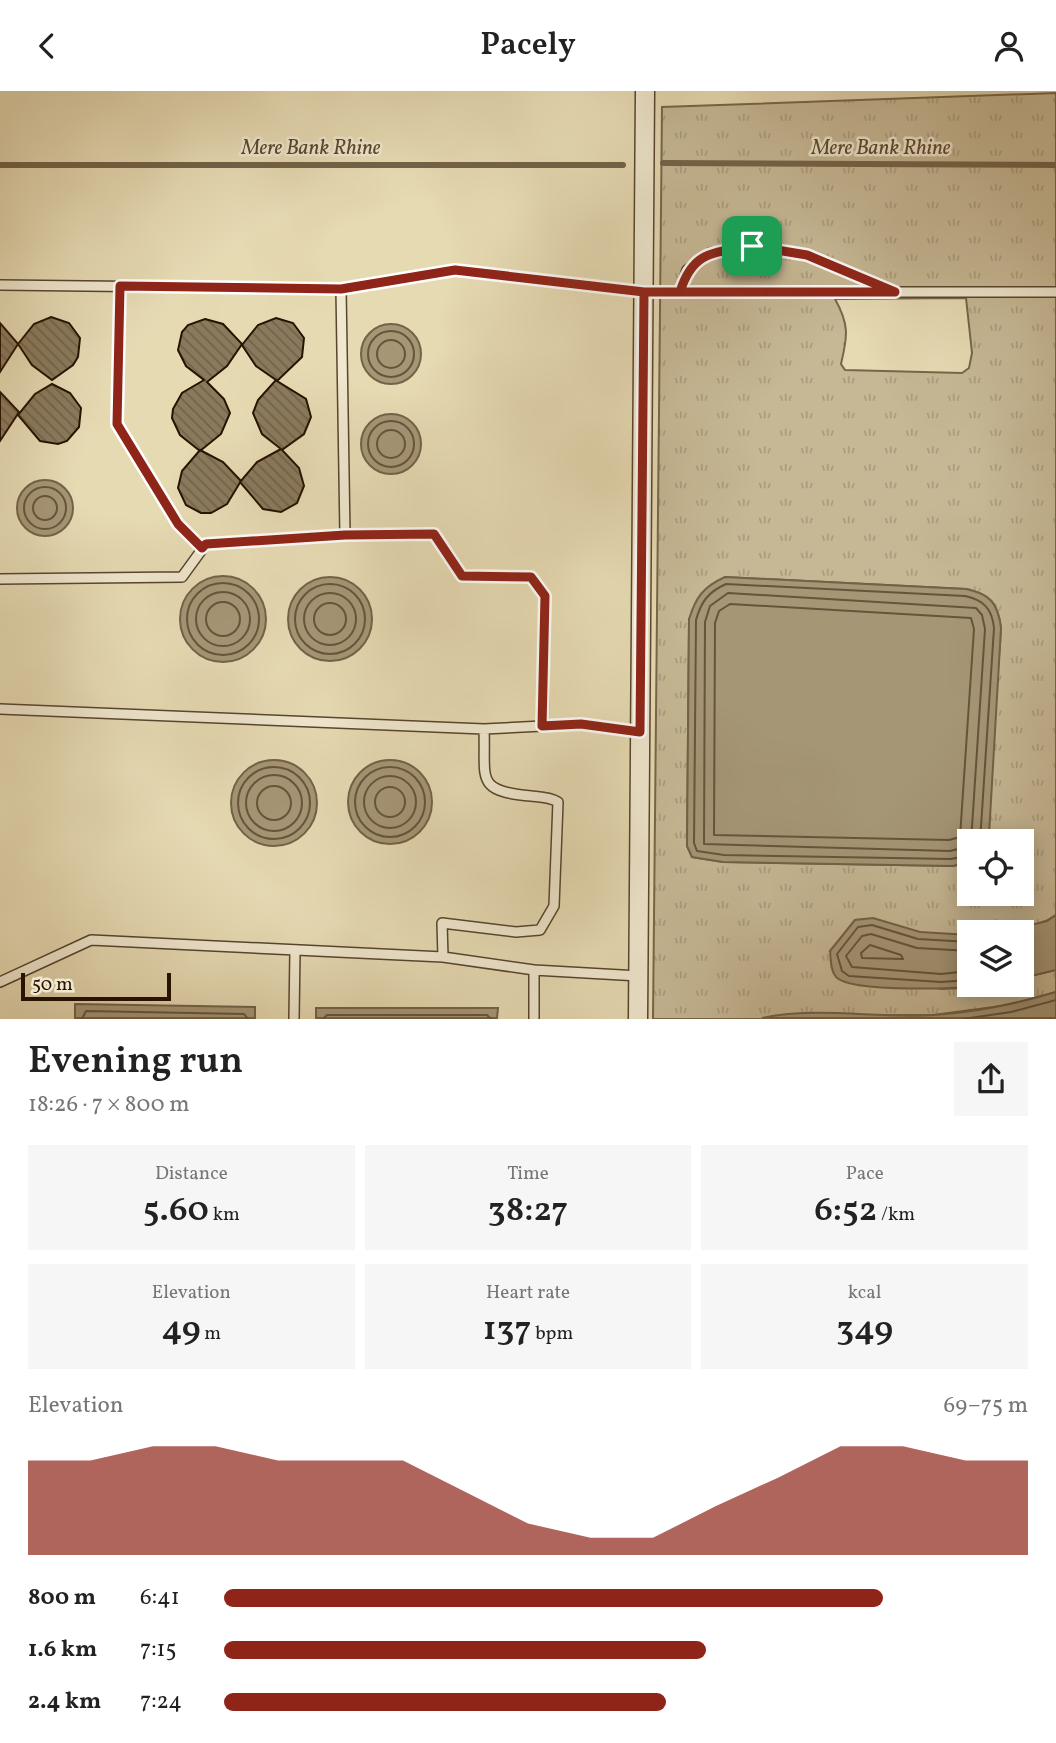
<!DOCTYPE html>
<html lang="en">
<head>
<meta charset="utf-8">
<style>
	body { margin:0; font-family:Vollkorn,serif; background:#f6f6f6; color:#222; height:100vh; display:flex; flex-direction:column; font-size:26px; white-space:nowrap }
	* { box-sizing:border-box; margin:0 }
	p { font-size:23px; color:#767676 }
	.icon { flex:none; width:38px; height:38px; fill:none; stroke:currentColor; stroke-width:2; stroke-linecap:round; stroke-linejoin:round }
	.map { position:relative; height:928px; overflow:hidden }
	.sheet { display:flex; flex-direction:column; background:#fff; flex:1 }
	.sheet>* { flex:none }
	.controls { position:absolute; left:957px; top:738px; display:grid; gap:14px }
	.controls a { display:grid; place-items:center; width:77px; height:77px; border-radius:0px; background:#fff; box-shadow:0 4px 18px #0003; font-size:35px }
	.scale { position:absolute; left:21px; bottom:18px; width:150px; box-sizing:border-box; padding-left:7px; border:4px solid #271300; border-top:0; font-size:19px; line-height:24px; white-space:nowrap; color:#271300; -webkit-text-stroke:5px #efe7ce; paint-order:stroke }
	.pin { position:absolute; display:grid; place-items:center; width:60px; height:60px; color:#fff; margin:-30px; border-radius:14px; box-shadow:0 4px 10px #0006 }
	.round { display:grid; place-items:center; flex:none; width:74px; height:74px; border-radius:0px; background:#f6f6f6 }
	.summary { display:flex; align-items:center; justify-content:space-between; height:119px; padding:0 28px }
	h1 { font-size:38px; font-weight:600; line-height:52px }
	.metrics { display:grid; grid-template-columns:repeat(3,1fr); gap:10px; height:119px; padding:7px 28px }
	.metrics div { display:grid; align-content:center; border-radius:0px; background:#f6f6f6; text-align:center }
	.metrics b { font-size:35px; font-weight:600 }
	.metrics small { font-size:19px; font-weight:400 }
	.metrics p { font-size:19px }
	.chart { height:196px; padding:14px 28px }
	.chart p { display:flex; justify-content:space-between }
	.chart svg { width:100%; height:126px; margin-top:7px; fill:#8f2418; opacity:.7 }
	ul { padding:0 28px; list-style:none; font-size:23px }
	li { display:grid; grid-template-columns:112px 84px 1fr; align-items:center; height:52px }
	li i { height:18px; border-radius:9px; background:#8f2418 }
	header { display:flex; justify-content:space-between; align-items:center; height:91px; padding:0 28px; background:#fff; font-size:32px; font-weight:600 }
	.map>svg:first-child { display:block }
	.grass { fill:url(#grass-tufts); stroke:#76664a; stroke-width:2; fill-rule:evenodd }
	.water { fill:#a59676; stroke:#736247; stroke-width:2 }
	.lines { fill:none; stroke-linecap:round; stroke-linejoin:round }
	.shore { stroke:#66543b; stroke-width:2 }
	.stream { stroke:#736247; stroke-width:6 }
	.building { fill:url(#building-back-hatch); stroke:#271300; stroke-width:2 }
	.service-casing { stroke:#57452d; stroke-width:12 }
	.minor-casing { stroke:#57452d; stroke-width:21 }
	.service { stroke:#efe7ce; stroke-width:9 }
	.minor { stroke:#efe7ce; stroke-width:18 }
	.route-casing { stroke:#fff; stroke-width:14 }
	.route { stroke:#8f2418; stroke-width:9 }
	.labels { text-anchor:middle; stroke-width:5; stroke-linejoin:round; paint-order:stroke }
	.water-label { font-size:21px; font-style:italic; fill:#59472f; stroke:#efe7ce }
</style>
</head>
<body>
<header><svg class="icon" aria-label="back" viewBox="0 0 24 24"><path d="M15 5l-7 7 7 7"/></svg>Pacely<svg class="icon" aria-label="person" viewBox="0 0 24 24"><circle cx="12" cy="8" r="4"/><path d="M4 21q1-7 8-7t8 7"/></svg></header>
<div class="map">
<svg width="1056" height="928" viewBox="0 0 1056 928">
	<defs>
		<pattern id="grass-tufts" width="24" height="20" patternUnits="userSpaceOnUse" patternTransform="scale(1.75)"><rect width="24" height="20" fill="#c6b895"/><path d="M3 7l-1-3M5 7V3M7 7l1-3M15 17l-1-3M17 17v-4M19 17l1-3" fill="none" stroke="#aa9d7f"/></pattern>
		<pattern id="building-back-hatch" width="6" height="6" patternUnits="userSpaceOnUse" patternTransform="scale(1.75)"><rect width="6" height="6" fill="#8a7a5d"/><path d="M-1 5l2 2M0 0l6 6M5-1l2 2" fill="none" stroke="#71634a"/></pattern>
	</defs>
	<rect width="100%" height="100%" fill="#e6dab3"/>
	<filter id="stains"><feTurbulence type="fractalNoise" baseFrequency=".00286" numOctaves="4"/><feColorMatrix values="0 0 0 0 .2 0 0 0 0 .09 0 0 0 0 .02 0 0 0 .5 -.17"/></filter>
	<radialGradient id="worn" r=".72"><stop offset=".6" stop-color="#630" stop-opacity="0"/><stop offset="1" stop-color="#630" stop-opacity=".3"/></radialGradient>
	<path class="grass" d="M1056,2V824C1026,845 953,848 919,841C896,837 878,826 855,829L830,860L941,898L1022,894V887L1056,879V901L1009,914L933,924H786L762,928H653L662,16ZM966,207L972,262L969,277L962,282L845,279L841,273C848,244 849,233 835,208ZM725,486L966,498C990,503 998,512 1001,537L986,751H1022V803H970L969,771L953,775L723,771L692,766L687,755L689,528Z"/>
	<path class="water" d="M361 263a30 30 0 1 1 60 0a30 30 0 1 1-60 0Z
		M361 353a30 30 0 1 1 60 0a30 30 0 1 1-60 0Z
		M17 417a28 28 0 1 1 56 0a28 28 0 1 1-56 0Z
		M180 528a43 43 0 1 1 86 0a43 43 0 1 1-86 0Z
		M288 528a42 42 0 1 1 84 0a42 42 0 1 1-84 0Z
		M725,486L966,498C990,503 998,512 1001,537L989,744L986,751H970L969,771L953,775L723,771L692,766L687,755L689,528C696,506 703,496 725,486Z
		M231 712a43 43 0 1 1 86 0a43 43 0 1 1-86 0Z
		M348 711a42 42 0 1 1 84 0a42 42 0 1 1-84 0Z
		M1056,824V879L1022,887V842H999L1047,830Z
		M873,827L920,841L969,844L970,894H989C965,898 851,902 836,886C830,879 831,868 830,860L855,829Z
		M1056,901V927H762C817,915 877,928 934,924C976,921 1016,913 1056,901Z
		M75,913L255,916V927H75Z
		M316,917H498L497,927H316Z"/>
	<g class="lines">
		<path class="shore" d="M368 263a23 23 0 1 1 46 0a23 23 0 1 1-46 0Z
			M377 263a14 14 0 1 1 28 0a14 14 0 1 1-28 0Z
			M368 353a23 23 0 1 1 46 0a23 23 0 1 1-46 0Z
			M377 353a14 14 0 1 1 28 0a14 14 0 1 1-28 0Z
			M24 417a21 21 0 1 1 42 0a21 21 0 1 1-42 0Z
			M33 417a12 12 0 1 1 24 0a12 12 0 1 1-24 0Z
			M187 528a36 36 0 1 1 72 0a36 36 0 1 1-72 0Z
			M295 528a35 35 0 1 1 70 0a35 35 0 1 1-70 0Z
			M196 528a27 27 0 1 1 54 0a27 27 0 1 1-54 0Z
			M304 528a26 26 0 1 1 52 0a26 26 0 1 1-52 0Z
			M206 528a17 17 0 1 1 34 0a17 17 0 1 1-34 0Z
			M314 528a16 16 0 1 1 32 0a16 16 0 1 1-32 0Z
			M730,513L971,527L974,538L960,746L949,749L714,744L715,532L719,520Z
			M238 712a36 36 0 1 1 72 0a36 36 0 1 1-72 0Z
			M355 711a35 35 0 1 1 70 0a35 35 0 1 1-70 0Z
			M246 712a28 28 0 1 1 56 0a28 28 0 1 1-56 0Z
			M364 711a26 26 0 1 1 52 0a26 26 0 1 1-52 0Z
			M257 712a17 17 0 1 1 34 0a17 17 0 1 1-34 0Z
			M375 711a15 15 0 1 1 30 0a15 15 0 1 1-30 0Z
			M970,755L950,760L704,753L705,531L710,515L728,502L976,517L982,524L985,538L971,751
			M970,764L951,768L724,764L697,760L694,752L696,529C701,511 708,501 726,493L965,505C984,509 992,518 994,537L980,751
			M970,851L918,848L872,834L858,836L837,863L842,880L849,885L941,891L970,889
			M870,854L901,864L903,868L862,867L861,862Z
			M970,860L917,857L871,843L862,845L846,865L852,876L941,883L970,880
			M82,928L86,920L244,923L248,928
			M323,928L327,924H487L491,928
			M963,928L1011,921L1056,909"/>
		<path class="stream" d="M663,72L1056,74
			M0,74H623"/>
	</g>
	<path class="building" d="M51,226L69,232L80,247L78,266L73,274L52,289L32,274L18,253L0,281V232L18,253L34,233Z
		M276,227L293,232L304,247L302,266L277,290L306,308L311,326L304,343L282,359L299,377L304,395L297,412L281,421L263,418L240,391L257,371L281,358L262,343L253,322L258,309L276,289L256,275L242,254L258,234Z
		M205,228L223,233L242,253L227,275L207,291L224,308L230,322L221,343L200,360L180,344L172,327L173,318L182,302L204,289L186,275L178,259L182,241L188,234Z
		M52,293L70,302L81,317L79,336L67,350L58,353L40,350L18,324L35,303Z
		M0,301L19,321L0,350Z
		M200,359L223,371L241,390L227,413L211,422H201L186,414L178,397L182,380Z"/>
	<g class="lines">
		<defs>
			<path id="service" d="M0,194L341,198L455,179L644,201H1056
				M120,195L117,333L178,433L202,457
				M341,198L345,444
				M680,201L687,179L710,162L752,155L807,164L890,199
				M0,488L182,486L206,453L345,444L434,443L462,485L531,486L545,505L543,635
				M0,618L484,638L581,633L640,641
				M443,866L534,879V928
				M534,879L639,885
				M0,891L91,849L443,866L442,832L516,841L540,839L554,815L558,711C550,706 540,706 531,705C474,700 486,688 484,638
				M294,928L295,859"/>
			<path id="minor" d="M638,928L645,0"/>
		</defs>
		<use href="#service" class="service-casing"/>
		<use href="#minor" class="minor-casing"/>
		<use href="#service" class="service"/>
		<use href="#minor" class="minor"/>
	</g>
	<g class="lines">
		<defs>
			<path id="route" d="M752,155C714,162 693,159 680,201H644L455,179L341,198L120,195L117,333L178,433L202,457L206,453L345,444L434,443L462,485L531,486L545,505L542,635L581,633L640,641L644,201H895L807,164L752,155"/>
		</defs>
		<use href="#route" class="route-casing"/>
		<use href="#route" class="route"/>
	</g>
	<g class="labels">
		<g class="water-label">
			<text x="311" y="63">Mere Bank Rhine</text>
			<text x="881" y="63">Mere Bank Rhine</text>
		</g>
	</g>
	<rect width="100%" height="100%" filter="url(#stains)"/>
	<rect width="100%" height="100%" fill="url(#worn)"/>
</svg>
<div class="controls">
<a><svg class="icon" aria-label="locate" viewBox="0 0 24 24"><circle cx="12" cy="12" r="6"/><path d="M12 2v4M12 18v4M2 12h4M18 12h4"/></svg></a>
<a><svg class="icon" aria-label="layers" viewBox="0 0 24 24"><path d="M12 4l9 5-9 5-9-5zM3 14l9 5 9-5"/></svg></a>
</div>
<div class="scale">50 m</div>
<div class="pin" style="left:752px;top:155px;background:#1e9e55"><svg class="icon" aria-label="arrive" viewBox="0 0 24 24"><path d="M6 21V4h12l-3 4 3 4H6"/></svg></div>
</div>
<section class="sheet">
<div class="summary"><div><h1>Evening run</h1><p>18:26 · 7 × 800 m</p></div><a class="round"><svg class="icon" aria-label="share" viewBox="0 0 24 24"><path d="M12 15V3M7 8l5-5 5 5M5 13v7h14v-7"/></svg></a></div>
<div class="metrics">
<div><p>Distance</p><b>5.60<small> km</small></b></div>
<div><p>Time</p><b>38:27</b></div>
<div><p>Pace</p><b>6:52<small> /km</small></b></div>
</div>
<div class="metrics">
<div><p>Elevation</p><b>49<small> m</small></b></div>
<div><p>Heart rate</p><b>137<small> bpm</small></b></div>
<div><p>kcal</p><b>349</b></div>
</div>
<div class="chart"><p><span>Elevation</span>69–75 m</p>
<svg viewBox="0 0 160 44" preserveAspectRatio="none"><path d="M0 44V11L10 11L20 6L30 6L40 11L50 11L60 11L70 22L80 33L90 38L100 38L110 27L120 17L130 6L140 6L150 11L160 11V44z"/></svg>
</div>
<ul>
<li><b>800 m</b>6:41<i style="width:82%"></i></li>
<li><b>1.6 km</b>7:15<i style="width:60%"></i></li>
<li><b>2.4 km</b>7:24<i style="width:55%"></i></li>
</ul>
</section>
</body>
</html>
